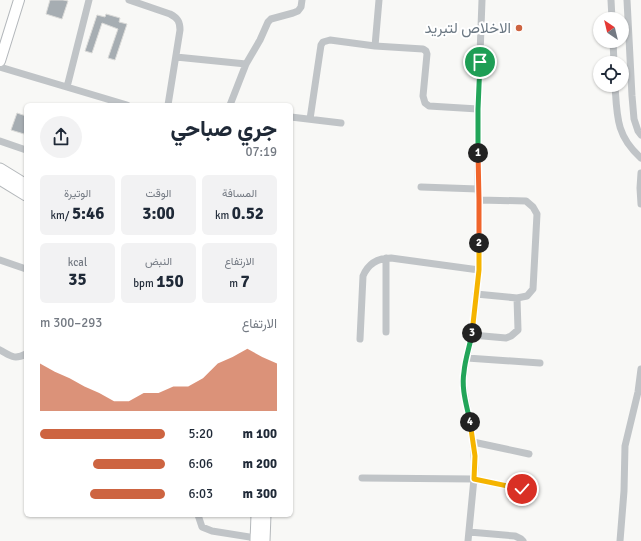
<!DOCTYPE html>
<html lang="ar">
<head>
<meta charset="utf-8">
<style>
	body { margin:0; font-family:Signika,Vazirmatn,sans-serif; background:#f2f2f3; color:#1f2937; direction:rtl; height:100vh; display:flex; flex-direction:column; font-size:15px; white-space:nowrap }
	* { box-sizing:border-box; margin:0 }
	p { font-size:13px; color:#747a83 }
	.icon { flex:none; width:22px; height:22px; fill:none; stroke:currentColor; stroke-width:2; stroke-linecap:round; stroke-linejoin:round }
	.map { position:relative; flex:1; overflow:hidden; direction:ltr }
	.panel { position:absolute; left:24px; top:103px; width:269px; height:414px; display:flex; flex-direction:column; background:#fff; border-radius:6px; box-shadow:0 1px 3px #0004; direction:rtl }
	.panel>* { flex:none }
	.needle { width:26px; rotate:325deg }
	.buttons { position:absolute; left:593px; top:12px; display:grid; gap:8px }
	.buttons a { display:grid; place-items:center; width:36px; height:36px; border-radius:50%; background:#fff; box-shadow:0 1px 3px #0004; font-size:20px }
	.pin { position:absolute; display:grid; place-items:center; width:34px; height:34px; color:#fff; margin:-17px; border:2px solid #fff; border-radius:50%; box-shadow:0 1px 4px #0007 }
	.km { position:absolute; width:20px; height:20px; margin:-10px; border-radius:50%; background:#222; color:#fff; font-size:11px; line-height:20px; text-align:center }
	.round { display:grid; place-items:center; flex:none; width:42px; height:42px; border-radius:21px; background:#f2f2f3 }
	.overview { display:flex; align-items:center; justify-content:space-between; height:68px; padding:0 16px }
	h1 { font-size:22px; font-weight:800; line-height:30px }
	.stats { display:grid; grid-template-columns:repeat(3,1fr); gap:6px; height:68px; padding:4px 16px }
	.stats div { display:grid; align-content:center; border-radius:6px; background:#f2f2f3; text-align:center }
	.stats b { font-size:17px; font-weight:800 }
	.stats small { font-size:11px; font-weight:400 }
	.stats p { font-size:11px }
	.chart { height:112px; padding:8px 16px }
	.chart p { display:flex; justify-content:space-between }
	.chart svg { width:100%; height:72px; margin-top:4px; fill:#cd6441; opacity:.7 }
	ul { padding:0 16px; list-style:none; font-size:13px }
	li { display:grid; grid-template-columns:64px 48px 1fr; align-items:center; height:30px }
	li i { height:10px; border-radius:5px; background:#cd6441 }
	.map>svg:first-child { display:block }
	.building { fill:#a6adb2; stroke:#dadad8 }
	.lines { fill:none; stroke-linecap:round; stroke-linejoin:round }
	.secondary-casing { stroke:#b3b7bb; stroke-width:12 }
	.primary-casing { stroke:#b4b8bb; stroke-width:13 }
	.street { stroke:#c0c4c7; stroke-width:7 }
	.secondary { stroke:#fff; stroke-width:10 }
	.primary { stroke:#fff; stroke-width:11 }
	.split-1-casing { stroke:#fff; stroke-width:8 }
	.split-2-casing { stroke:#fff; stroke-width:8 }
	.split-3-casing { stroke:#fff; stroke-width:8 }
	.split-4-casing { stroke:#fff; stroke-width:8 }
	.split-5-casing { stroke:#fff; stroke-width:8 }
	.split-1 { stroke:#22a559; stroke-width:5 }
	.split-2 { stroke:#f0652b; stroke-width:5 }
	.split-3 { stroke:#f5b400; stroke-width:5 }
	.split-4 { stroke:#22a559; stroke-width:5 }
	.split-5 { stroke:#f5b400; stroke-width:5 }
	.poi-dot { fill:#cd6441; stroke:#fff; stroke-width:1.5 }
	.labels { text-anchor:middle; stroke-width:4; stroke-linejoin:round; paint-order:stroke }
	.poi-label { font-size:15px; fill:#6b7883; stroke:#fff; text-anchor:end }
</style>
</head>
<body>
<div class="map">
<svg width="641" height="541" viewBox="0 0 641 541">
	<rect width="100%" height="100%" fill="#f8f8f6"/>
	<path class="building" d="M50,0H63L68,1L62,19L46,14Z
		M106,14L120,18L119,22L127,24L115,60L108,58L118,29L102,23L92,53L85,51L97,15L105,17Z
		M17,113L26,116V127L24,134L11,130Z"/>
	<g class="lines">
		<defs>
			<path id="secondary" d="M0,61L19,0"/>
			<path id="primary" d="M0,169L26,185
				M0,179L26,195
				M256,541L257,515
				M264,541L265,515"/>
		</defs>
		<use href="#secondary" class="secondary-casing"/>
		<use href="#primary" class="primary-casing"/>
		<path class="street" d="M129,0L170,14C178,18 180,22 180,30L168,105
			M611,0L612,19
			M627,0L632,96L634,119L638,131L641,135
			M613,41L614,63
			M375,46L379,0
			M176,57L246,64
			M0,67L127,105
			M615,85C617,116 616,136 641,158
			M67,87L89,0
			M230,105L246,64L260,40L268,22L271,19L293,13L298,11L301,7L302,0
			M291,117L341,123
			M310,119L321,45L323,42L330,40L375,46L423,49L426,51L427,54L423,96L425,103L429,106L478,109
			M0,141L26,150
			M641,173L640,188L641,204
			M421,187L478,189
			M386,258V332
			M0,260L26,269
			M476,294L517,298L527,296L533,289L537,214L533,207L526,201L479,200
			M472,335L506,338L511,336L518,330L517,298
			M360,339L363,276C368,264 378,258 391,258L479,270
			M0,350C11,356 14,360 26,354
			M467,358L540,363
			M473,442L529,454
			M362,478L474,479L522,489
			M198,515L202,527L212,531L256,538
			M469,532L515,536L521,539L523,541
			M468,541L475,468L473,442L464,390L463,382L465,365L472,335L479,270V200L478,189V109L482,0
			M620,541L624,491L625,446L638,392L641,369"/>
		<use href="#secondary" class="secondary"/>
		<use href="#primary" class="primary"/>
	</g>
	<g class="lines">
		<defs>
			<path id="split-1" d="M478,153V109L480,62"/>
			<path id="split-2" d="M478,153L479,200V243"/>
			<path id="split-3" d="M472,333L479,270V243"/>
			<path id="split-4" d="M470,422C467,406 461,389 464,372C465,359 470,346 472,333"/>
			<path id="split-5" d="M470,422L475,456L474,479L522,489"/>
		</defs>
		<use href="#split-1" class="split-1-casing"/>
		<use href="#split-2" class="split-2-casing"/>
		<use href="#split-3" class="split-3-casing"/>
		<use href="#split-4" class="split-4-casing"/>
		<use href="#split-5" class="split-5-casing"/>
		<use href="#split-1" class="split-1"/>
		<use href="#split-2" class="split-2"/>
		<use href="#split-3" class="split-3"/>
		<use href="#split-4" class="split-4"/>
		<use href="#split-5" class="split-5"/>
	</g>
	<circle class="poi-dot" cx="519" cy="28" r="4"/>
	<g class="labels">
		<g class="poi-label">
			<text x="511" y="33">الاخلاص لتبريد</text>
		</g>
	</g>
</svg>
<div class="buttons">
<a><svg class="needle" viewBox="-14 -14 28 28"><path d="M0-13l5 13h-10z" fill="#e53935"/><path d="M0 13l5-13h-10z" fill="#747a83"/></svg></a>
<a><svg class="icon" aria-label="locate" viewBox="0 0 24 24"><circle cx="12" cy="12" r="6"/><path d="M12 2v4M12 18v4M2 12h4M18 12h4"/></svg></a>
</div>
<div class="pin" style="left:480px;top:62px;background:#1e9e55"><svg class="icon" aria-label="arrive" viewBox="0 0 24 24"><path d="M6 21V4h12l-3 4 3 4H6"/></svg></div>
<div class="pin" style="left:522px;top:489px;background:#d93025"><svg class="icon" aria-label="check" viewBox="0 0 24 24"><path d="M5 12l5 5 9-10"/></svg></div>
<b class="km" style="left:478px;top:153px">1</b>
<b class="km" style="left:479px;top:243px">2</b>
<b class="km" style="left:472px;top:333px">3</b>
<b class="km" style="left:470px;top:422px">4</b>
<section class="panel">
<div class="overview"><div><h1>جري صباحي</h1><p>07:19</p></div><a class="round"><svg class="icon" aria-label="share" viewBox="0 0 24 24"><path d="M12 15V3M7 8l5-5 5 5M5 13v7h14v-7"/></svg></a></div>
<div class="stats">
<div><p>المسافة</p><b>0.52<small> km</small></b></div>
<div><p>الوقت</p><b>3:00</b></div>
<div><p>الوتيرة</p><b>5:46<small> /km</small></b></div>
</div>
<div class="stats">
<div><p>الارتفاع</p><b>7<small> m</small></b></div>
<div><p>النبض</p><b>150<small> bpm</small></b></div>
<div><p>kcal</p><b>35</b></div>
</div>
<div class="chart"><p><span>الارتفاع</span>293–300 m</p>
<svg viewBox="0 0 160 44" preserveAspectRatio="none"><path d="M0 44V15L10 20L20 24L30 29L40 33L50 38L60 38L70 33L80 33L90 29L100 29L110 24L120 15L130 11L140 6L150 11L160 15V44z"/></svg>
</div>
<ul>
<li><b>100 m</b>5:20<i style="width:100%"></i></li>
<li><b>200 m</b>6:06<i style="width:58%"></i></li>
<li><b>300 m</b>6:03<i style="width:60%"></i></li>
</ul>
</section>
</div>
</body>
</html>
